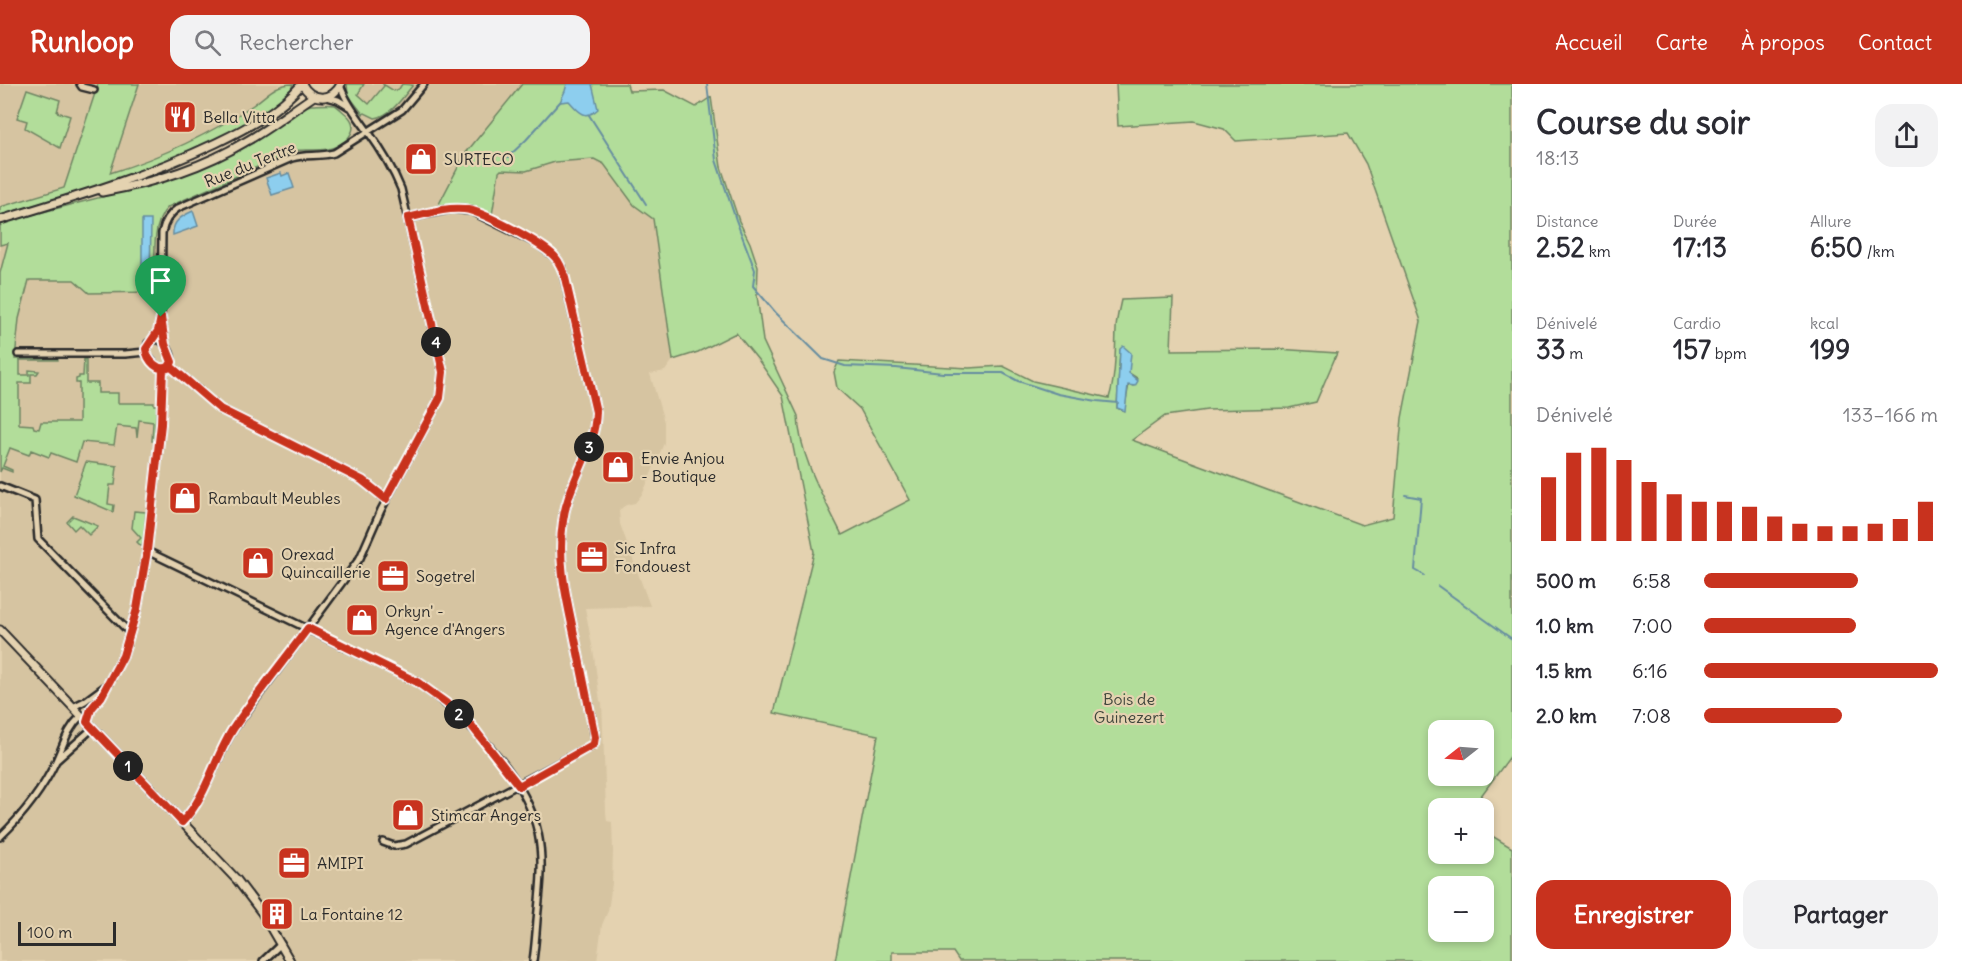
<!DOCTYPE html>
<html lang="fr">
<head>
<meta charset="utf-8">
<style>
	body { margin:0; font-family:Delius,sans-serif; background:#f2f2f3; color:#2b2b33; height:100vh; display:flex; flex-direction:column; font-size:22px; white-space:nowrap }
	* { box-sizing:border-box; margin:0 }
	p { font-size:20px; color:#7c7c81 }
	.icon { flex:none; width:33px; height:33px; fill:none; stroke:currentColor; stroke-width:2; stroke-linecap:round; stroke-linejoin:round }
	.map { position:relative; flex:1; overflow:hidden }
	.details { display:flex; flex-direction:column; background:#fff; width:450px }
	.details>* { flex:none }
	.needle { width:39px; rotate:253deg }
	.buttons { position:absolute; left:1428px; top:636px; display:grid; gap:12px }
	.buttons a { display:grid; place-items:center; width:66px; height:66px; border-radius:12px; background:#fff; box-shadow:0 3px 9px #0003; font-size:30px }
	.scale { position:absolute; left:18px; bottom:15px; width:98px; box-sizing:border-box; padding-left:6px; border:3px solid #2b2b2b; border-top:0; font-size:16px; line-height:21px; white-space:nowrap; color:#2b2b2b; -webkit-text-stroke:4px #e4d2b0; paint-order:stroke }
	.pin { position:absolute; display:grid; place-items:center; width:51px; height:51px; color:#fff; margin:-62px -26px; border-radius:50% 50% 50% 0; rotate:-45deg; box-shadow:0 0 6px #0007 }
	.pin .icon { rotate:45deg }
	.km { position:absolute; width:30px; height:30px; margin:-15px; border-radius:50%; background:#222; color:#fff; font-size:16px; line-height:30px; text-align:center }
	.round { display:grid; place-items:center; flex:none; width:63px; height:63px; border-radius:18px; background:#f2f2f3 }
	.summary { display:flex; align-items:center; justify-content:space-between; height:102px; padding:0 24px }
	h1 { font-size:33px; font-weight:700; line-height:45px }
	.stats { display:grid; grid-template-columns:repeat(3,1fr); gap:9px; height:102px; padding:6px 24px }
	.stats div { display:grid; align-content:center }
	.stats b { font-size:26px; font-weight:700 }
	.stats small { font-size:16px; font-weight:400 }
	.stats p { font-size:16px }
	.chart { height:168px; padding:12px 24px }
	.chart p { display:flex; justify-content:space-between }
	.chart svg { width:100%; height:108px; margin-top:6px; stroke:#c8321e; stroke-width:6 }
	.button { display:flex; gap:12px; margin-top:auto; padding:12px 24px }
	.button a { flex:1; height:69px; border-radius:18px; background:#c8321e; color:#fff; font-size:24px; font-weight:700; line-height:69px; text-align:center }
	.button a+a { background:#f2f2f3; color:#2b2b33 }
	ul { padding:0 24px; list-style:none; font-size:20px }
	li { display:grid; grid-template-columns:96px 72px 1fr; align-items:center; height:45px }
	li i { height:15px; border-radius:8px; background:#c8321e }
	header { display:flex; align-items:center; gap:36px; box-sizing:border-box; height:84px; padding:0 30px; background:#c8321e; color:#fff }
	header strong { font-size:28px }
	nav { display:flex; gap:33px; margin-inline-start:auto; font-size:21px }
	.search { width:420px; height:54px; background:#f2f2f3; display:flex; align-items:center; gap:15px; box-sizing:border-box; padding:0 21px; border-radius:18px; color:#7c7c81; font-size:22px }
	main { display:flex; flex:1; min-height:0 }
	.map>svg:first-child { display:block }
	.built { fill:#d6c4a1 }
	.green { fill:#b2dd9a; stroke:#6e8462; stroke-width:1.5; fill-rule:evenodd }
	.water { fill:#8dceee; stroke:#668da0; stroke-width:1.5 }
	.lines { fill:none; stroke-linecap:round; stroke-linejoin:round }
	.stream { stroke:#668da0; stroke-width:2 }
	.street-casing { stroke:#2b2b2b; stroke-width:10 }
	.secondary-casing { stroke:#2b2b2b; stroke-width:11 }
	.street { stroke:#e4d2b0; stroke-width:5 }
	.secondary { stroke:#e4d2b0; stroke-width:7 }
	.route-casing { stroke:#fff; stroke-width:12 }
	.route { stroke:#c8321e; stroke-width:8 }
	.labels { text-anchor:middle; stroke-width:4.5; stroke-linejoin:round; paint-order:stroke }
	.poi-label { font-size:16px; fill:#2b2b2b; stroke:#e4d2b0; text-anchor:start }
	.street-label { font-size:16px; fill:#2b2b2b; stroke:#e4d2b0 }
	.park-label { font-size:16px; fill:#3f463c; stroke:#e4d2b0 }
</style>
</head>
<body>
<header>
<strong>Runloop</strong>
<div class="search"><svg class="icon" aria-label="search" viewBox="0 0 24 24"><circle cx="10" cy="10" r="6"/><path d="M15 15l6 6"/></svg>Rechercher</div>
<nav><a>Accueil</a><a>Carte</a><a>À propos</a><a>Contact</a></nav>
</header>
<main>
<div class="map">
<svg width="1512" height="877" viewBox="0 0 1512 877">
	<rect width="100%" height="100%" fill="#e4d2b0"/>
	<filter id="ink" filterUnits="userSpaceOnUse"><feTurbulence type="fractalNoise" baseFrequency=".0167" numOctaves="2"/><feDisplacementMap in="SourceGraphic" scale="12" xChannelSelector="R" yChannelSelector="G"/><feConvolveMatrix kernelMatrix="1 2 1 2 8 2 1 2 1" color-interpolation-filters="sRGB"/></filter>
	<g filter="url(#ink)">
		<path class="built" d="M0,0H98L64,104L0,123Z
			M139,0H280L257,19L207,50L180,63L110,90Z
			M360,0H627L629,7L664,6L651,125L673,276L665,287L650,290L664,338V359L643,409L635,419L626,421L619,426L620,440L650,522L585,524L594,572L600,617L602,618L606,728L607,737L612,738L613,768L612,799L608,827L602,841L597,877H0V161L114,128L294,64L333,63L365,30L354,10Z"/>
		<path class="green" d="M98,0H139L110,89C161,73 209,51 253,21C268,11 274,0 293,0L291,5L282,13L284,16C199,76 98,102 0,131V123L64,104Z
			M347,0H364L358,10L369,20L384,2L383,0L394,7L399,5L402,0L413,1C403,13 391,32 375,34L365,29L363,30L348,11Z
			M522,0H627L629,7L664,6L696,23L711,13L721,83L739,137L750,159L758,183L757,211L763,257L798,332C799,372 825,416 842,451L910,416L860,325L837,304L834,288L839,277L969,284L1003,282L1033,297L1109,314C1116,291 1115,269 1116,246C1116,236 1119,226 1121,216L1173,214L1171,266L1277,265L1337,269L1316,318L1289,324L1207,326L1165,332L1132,356L1362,441L1393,433L1402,334L1421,237L1366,80L1348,49L1236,57L1224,45L1194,37L1118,42L1116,0H1512V670L1472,724H1438V770H1484V747L1512,764V877H959L953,868H892V877H835L878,651L774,629L814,468L783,312L759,277L736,249L698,268L673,276L653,135L634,121L604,80L594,75L555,78L526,87L501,86L499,88L492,131L464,120L438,122L465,70ZM1120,265L1129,289L1137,294L1133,302L1129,300L1124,327L1117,324ZM1438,646H1484V692H1438ZM1438,802H1484V848H1438Z
			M27,5L60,16L57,28L70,32L60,64L25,44L27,37L17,34Z
			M311,21C317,21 330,20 335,21C339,23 343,28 346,30C361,43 349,57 335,63C322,69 308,64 293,67L168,123C149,141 156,183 156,208L89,209L74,196H29L19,235L15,275L58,274V276H20V291H29V286L39,287L37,290H31V299H19V340L33,341L34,344L39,345L41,338H79V299H76V295L79,294V292H83L84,275H86V299H98V309H118V319H154V321H157L154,357H152L153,338L139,336L137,353L136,344L117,342L114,361L82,358L76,378L51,369L49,373L31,366L29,371L10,364L3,382L12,386V388L2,384L0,388V189L8,159L0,161V139L152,100L207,80L293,29L295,30L304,23Z
			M86,378L117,382L115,401H110L108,420L114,421L113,428L74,411Z
			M134,427L146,428L143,461L141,462L137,458L141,454L132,444Z
			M73,432L98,442L89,451L79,441L74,446L67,438Z"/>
		<path class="water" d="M567,0H592L598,25C585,37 579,28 569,17L560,18L565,7Z
			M281,89L282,92L289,89L294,104L272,111L266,94Z
			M193,127L198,142L173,151C172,137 182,132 193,127Z
			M142,136H151L150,201H142Z
			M1123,262L1131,269L1129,289L1138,297L1135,302L1128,301L1125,327L1117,324L1120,265Z"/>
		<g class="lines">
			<path class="stream" d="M707,0L716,76L736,136L755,186L753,202L776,229L823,275L845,282L896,284L943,289H1003L1018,297L1058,310L1097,317L1118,319
				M589,31L646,120
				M508,73L526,56L560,18
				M1405,411L1421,414L1415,486L1424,491
				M1438,502L1512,555"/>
			<defs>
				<path id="street" d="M80,0L82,3L94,6
					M327,13L338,16L351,24
					M157,255C166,258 173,270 171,280L166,285L157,283L146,270L148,259Z
					M152,256L158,247L160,237
					M165,260L161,233L162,149C164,138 169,130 178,124L292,74C306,70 320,73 334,69L402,26L424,0
					M18,270H125L146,268
					M170,282L220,325L362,396L386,415
					M0,402L35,416L38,455L130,549
					M147,467L417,598C465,632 525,689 538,749C544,778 540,807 537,836C536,850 535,863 533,877
					M73,623L85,617L104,603
					M87,638L91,625L101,613L123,572L137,525L147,467L161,340L163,285
					M57,676L93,644
					M182,738C203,717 217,673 233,646L360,474L381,426L440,314L443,288L401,105C393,85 380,64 367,46C357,32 346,18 340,1
					M0,753C22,732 43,705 56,677C64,660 67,645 81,632
					M383,758L394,762L406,760L587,664L594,660L595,653C588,618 581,584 574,550C566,512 557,476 563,437C568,399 595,367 596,328L562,184L556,174L538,160L471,127L452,125L408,134
					M263,877L281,860"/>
				<path id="secondary" d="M302,0C311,17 332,18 341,0
					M102,108C153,99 200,85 245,58C269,45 291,27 314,12
					M0,136C73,114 147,92 216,59C247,44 279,27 302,0
					M0,546L237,796L262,829L290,877"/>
			</defs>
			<use href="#street" class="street-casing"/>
			<use href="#secondary" class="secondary-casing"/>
			<use href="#street" class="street"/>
			<use href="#secondary" class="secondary"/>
		</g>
	</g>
	<g class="lines" filter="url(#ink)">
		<defs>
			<path id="route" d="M161,233L165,260L172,278L168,284L163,285L161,340L147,467L137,525L123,572L101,613L91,625L87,638L182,738C206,714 214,675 233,645C256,611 283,578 308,544L417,598L446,619L471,641L519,702L594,660L595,653C588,618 581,584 574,550C566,512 557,476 563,437C568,398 595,367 596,328L565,194C563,187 560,179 555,173C543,160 482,127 464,125C446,123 426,130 408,134L443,288L440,314L386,415L362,396L220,325L170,282C159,290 147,276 146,265L158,247L161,233"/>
		</defs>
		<use href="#route" class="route-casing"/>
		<use href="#route" class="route"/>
	</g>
	<defs>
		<symbol id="restaurant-square" viewBox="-11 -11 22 22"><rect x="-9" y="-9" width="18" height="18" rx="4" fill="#c8321e" stroke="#e4d2b0"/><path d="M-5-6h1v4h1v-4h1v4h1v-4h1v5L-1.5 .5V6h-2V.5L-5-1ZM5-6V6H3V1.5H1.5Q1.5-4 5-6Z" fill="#fff"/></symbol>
		<symbol id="shop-square" viewBox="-11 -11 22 22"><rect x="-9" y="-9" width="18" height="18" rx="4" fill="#c8321e" stroke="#e4d2b0"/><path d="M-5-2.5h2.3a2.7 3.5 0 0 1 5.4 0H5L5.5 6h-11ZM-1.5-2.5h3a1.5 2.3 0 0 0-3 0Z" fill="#fff"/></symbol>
		<symbol id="office-square" viewBox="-11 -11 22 22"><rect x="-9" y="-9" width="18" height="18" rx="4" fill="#c8321e" stroke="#e4d2b0"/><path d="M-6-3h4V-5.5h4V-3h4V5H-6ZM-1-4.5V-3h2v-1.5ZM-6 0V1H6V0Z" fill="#fff"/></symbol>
		<symbol id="building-square" viewBox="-11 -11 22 22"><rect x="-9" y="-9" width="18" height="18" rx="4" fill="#c8321e" stroke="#e4d2b0"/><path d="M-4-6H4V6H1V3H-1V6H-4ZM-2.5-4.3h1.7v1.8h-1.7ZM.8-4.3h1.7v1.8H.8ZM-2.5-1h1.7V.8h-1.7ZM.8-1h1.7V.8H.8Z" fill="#fff"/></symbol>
	</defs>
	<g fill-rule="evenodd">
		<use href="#restaurant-square" x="161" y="14" width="38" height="38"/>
		<use href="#shop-square" x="402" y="56" width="38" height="38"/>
		<use href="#shop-square" x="599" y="364" width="38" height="38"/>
		<use href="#shop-square" x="166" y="395" width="38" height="38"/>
		<use href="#office-square" x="573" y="454" width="38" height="38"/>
		<use href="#shop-square" x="239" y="460" width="38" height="38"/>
		<use href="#office-square" x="374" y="473" width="38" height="38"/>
		<use href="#shop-square" x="343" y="517" width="38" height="38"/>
		<use href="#shop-square" x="389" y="712" width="38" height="38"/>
		<use href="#office-square" x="275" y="760" width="38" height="38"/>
		<use href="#building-square" x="258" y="811" width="38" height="38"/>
	</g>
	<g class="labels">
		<g class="poi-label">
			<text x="203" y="39">Bella Vitta</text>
			<text x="444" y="81">SURTECO</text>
			<text x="641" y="380">Envie Anjou<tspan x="641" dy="18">- Boutique</tspan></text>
			<text x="208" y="420">Rambault Meubles</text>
			<text x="615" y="470">Sic Infra<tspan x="615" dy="18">Fondouest</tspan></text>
			<text x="281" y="476">Orexad<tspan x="281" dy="18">Quincaillerie</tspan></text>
			<text x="416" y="498">Sogetrel</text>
			<text x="385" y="533">Orkyn' -<tspan x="385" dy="18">Agence d'Angers</tspan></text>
			<text x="431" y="737">Stimcar Angers</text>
			<text x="317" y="785">AMIPI</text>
			<text x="300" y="836">La Fontaine 12</text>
		</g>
		<g class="street-label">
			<text transform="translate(250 80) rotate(-22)" y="6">Rue du Tertre</text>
		</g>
		<g class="park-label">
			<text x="1129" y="621">Bois de<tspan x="1129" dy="18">Guinezert</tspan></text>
		</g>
	</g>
</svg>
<div class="buttons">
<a><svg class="needle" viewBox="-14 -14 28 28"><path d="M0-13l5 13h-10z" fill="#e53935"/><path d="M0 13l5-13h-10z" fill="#7c7c81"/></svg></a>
<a>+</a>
<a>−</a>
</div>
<div class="scale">100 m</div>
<div class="pin" style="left:161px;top:233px;background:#1e9e55"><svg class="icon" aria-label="arrive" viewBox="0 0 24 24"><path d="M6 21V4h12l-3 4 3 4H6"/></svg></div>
<b class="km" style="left:128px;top:682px">1</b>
<b class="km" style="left:459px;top:630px">2</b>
<b class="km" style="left:589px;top:363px">3</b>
<b class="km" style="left:436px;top:258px">4</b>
</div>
<section class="details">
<div class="summary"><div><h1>Course du soir</h1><p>18:13</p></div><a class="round"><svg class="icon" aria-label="share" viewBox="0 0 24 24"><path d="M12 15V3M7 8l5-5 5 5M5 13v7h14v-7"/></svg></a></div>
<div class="stats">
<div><p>Distance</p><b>2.52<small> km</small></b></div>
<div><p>Durée</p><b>17:13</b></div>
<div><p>Allure</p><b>6:50<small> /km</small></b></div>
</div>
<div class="stats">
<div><p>Dénivelé</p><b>33<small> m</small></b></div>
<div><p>Cardio</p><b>157<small> bpm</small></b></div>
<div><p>kcal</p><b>199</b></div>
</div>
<div class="chart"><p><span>Dénivelé</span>133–166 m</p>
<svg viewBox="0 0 160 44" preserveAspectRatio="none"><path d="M5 44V18M15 44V8M25 44V6M35 44V11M45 44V20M55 44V25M65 44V28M75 44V28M85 44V30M95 44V34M105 44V37M115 44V38M125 44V38M135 44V37M145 44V35M155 44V28"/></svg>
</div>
<ul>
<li><b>500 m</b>6:58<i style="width:66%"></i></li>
<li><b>1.0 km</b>7:00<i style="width:65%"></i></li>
<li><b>1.5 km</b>6:16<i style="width:100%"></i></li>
<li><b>2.0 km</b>7:08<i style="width:59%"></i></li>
</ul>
<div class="button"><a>Enregistrer</a><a>Partager</a></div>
</section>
</main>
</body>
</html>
